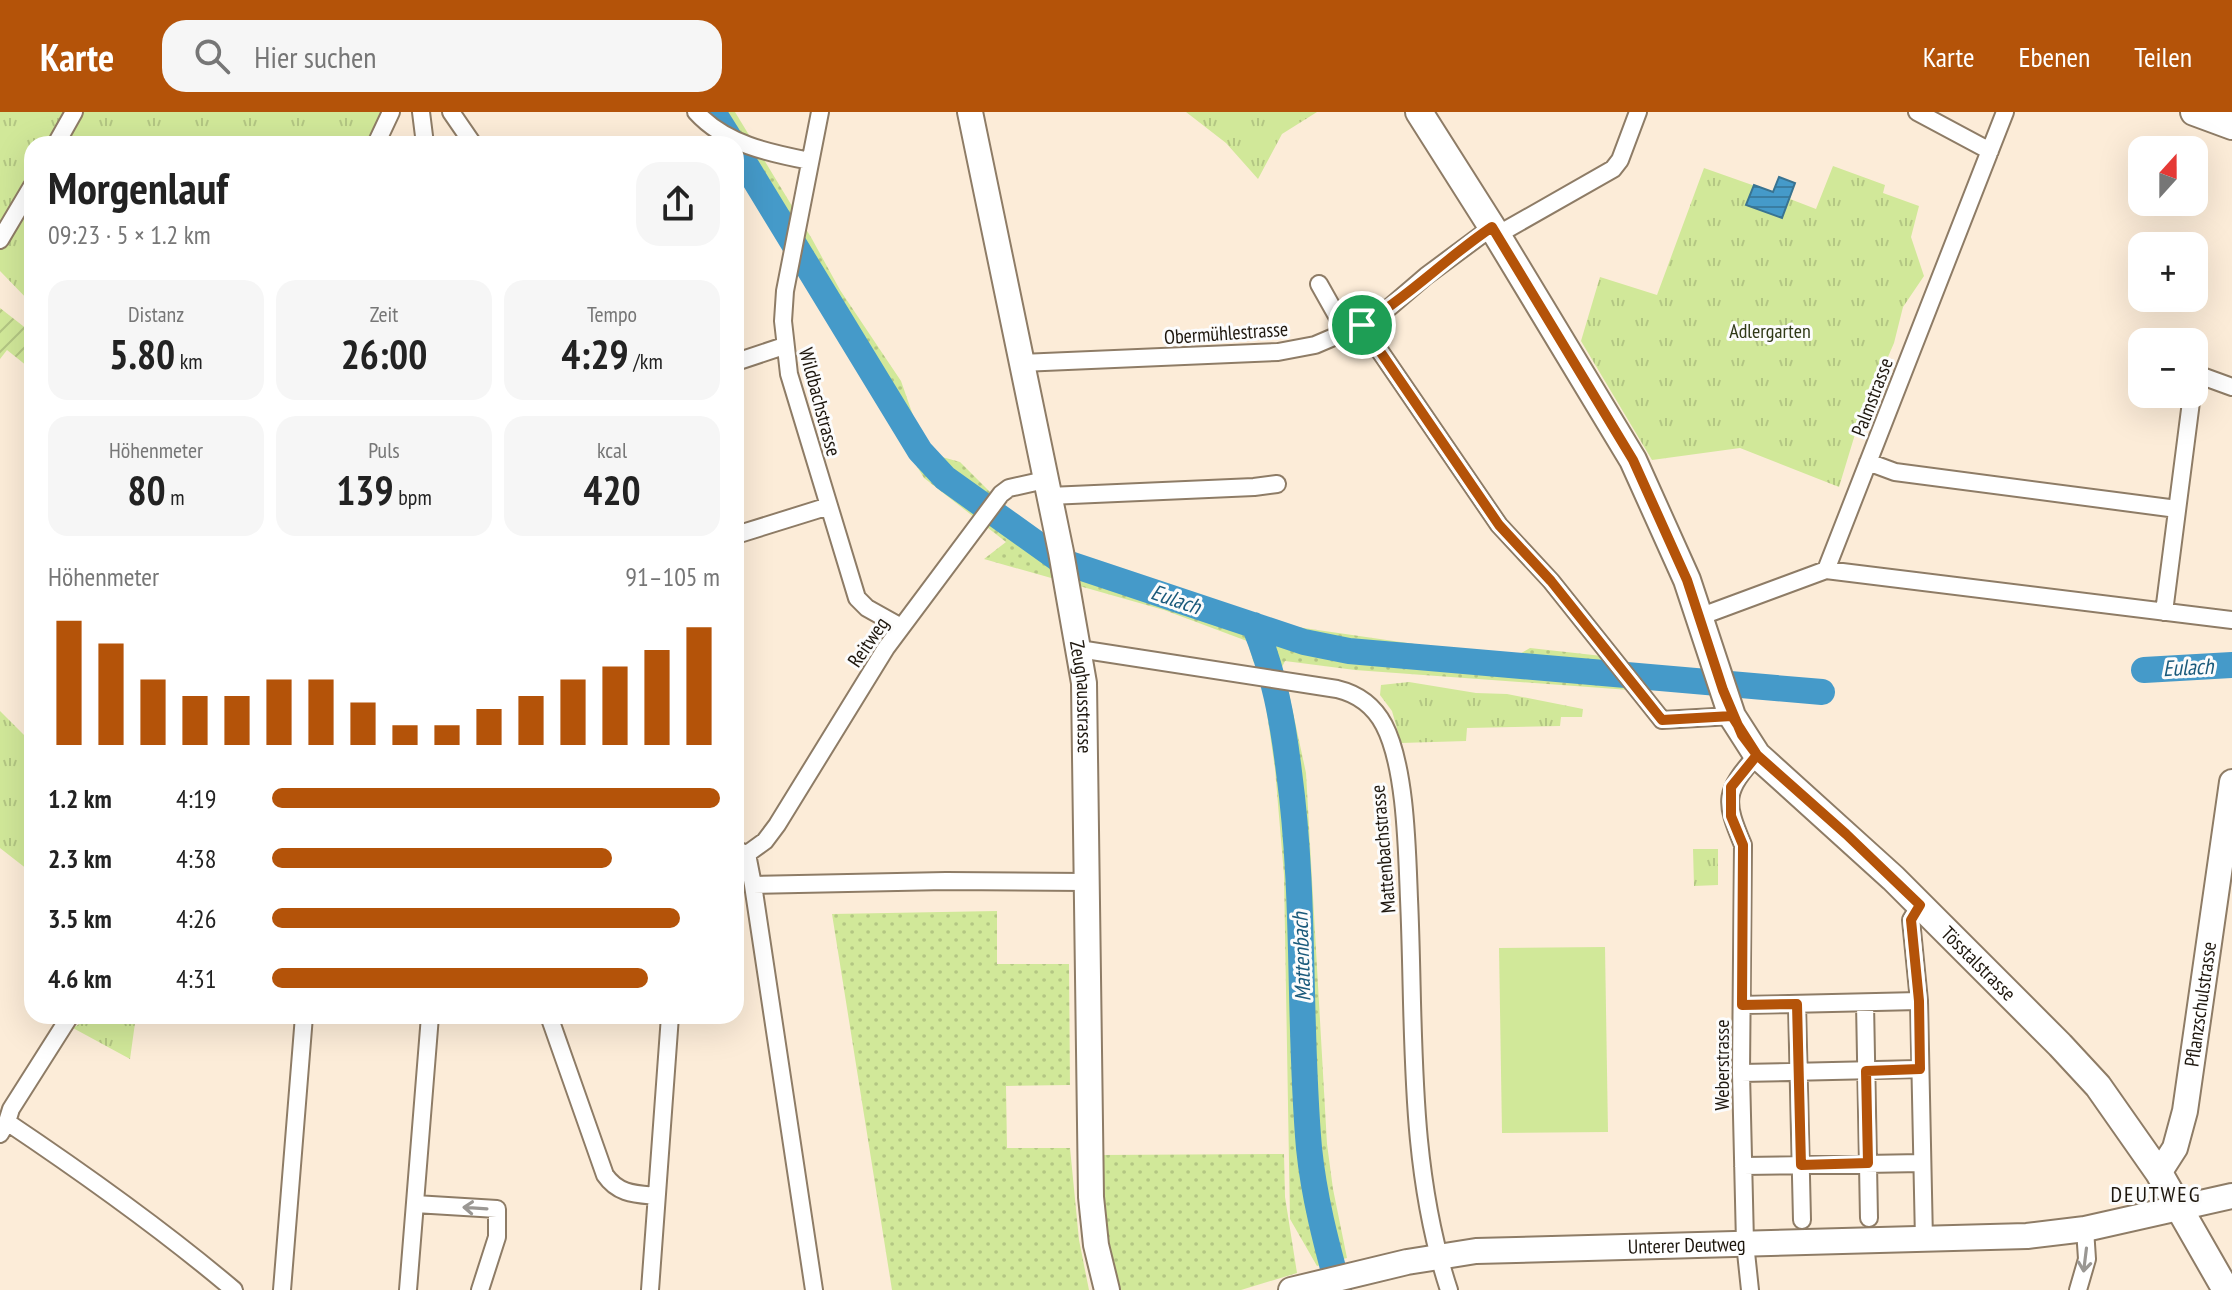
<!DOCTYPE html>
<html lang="de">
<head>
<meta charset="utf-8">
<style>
	body { margin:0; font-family:"PT Sans Narrow",sans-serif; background:#f6f6f6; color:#222; height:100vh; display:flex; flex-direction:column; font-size:30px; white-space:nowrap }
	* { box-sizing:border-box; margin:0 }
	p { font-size:26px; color:#767676 }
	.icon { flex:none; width:44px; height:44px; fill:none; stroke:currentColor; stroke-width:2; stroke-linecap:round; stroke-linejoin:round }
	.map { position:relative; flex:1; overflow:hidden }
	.details { position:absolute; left:24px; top:24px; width:720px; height:888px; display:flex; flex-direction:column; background:#fff; border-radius:24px; box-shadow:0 8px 32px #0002 }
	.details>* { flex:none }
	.needle { width:52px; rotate:21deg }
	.controls { position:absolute; left:2128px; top:24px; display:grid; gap:16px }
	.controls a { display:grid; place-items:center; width:80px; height:80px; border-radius:16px; background:#fff; box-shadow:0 8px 32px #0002; font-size:40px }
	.pin { position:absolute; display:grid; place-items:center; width:68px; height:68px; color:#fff; margin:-34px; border:4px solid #fff; border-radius:50%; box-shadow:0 2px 8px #0007 }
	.round { display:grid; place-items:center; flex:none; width:84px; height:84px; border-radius:24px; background:#f6f6f6 }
	.overview { display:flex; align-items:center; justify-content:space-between; height:136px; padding:0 24px }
	h1 { font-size:44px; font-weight:700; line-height:60px }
	.metrics { display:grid; grid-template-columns:repeat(3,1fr); gap:12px; height:136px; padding:8px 24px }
	.metrics div { display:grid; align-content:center; border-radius:20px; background:#f6f6f6; text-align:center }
	.metrics b { font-size:40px; font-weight:700 }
	.metrics small { font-size:22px; font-weight:400 }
	.metrics p { font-size:22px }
	.chart { height:224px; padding:16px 24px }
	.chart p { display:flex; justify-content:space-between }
	.chart svg { width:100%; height:144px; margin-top:8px; stroke:#b45309; stroke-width:6 }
	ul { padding:0 24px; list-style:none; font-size:26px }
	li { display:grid; grid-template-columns:128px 96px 1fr; align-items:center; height:60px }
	li i { height:20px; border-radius:10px; background:#b45309 }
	header { display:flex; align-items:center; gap:48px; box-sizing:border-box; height:112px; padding:0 40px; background:#b45309; color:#fff }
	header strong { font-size:38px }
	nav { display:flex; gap:44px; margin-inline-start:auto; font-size:28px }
	.search { width:560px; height:72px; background:#f6f6f6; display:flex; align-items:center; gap:20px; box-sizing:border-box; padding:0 28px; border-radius:24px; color:#767676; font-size:30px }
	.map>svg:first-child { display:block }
	.grass { fill:url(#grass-dots) }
	.park { fill:url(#park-tufts) }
	.garden { fill:url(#garden-furrows) }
	.pitch { fill:#d1e899 }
	.water { fill:url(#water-rules); stroke:#397391; stroke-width:2 }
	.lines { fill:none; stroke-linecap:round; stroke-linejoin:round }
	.river { stroke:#459ac9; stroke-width:26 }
	.street-casing { stroke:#8e7c66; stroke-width:20 }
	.secondary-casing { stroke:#8e7c66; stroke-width:28 }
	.primary-casing { stroke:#8e7c66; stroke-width:30 }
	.street { stroke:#fff; stroke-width:16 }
	.secondary { stroke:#fff; stroke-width:24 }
	.primary { stroke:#fff; stroke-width:26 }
	.oneway { stroke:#9a9793 }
	.route-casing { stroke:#fff; stroke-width:16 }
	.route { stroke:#b45309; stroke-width:10 }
	.labels { text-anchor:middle; stroke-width:6; stroke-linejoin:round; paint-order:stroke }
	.park-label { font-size:20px; fill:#303917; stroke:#fcfcfc }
	.street-label { font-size:20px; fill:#1e170e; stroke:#fcfcfc }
	.water-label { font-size:22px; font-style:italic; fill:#1a5a7b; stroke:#fcfcfc }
	.neighbourhood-label { font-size:22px; letter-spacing:2px; fill:#1e170e; stroke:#fcfcfc }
</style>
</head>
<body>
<header>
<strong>Karte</strong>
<div class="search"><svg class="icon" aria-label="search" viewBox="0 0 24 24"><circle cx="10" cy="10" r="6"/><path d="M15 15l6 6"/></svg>Hier suchen</div>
<nav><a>Karte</a><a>Ebenen</a><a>Teilen</a></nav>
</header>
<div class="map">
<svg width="2232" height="1178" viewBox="0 0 2232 1178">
	<defs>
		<pattern id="grass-dots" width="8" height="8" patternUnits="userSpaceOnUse" patternTransform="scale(2)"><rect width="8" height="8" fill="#d1e899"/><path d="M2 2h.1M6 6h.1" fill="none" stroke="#b3c683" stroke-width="1.8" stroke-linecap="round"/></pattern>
		<pattern id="park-tufts" width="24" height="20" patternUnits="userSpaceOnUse" patternTransform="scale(2)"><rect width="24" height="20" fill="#d1e899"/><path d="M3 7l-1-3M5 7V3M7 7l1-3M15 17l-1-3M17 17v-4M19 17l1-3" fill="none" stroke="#b3c683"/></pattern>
		<pattern id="garden-furrows" width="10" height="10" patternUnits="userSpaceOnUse" patternTransform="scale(2)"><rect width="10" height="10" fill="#d1e899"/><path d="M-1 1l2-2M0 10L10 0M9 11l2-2" fill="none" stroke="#b3c683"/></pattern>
		<pattern id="water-rules" width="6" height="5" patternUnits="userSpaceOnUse" patternTransform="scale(2)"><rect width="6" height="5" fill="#459ac9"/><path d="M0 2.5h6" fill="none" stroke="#397da2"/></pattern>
	</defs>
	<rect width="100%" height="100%" fill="#fcecd8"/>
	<path class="grass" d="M700,0H735L812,127L840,178L901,269L922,329L935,343L960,350L990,380L994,391L1061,440L1283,513L1449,537L1518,543L1530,536L1602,544L1629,578L1355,558L1285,549L1282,555L1254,551L1247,529L1164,498L984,447L1006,430L924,366L736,58V32H720Z
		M1263,574L1288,577L1306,661L1327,1032L1333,1077L1347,1146L1317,1154L1290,1107L1284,763L1275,657Z
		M997,799V852H1069L1070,973L1006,974L1007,1036H1070L1079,1128L1089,1178H892L832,802Z
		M1284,1042L1285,1085L1297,1161L1241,1178H1119L1111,1155L1097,1043Z"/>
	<path class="park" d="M0,0H391L376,32H32V192L0,159Z
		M1186,0H1317L1282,22L1258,67L1226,31Z
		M1833,54L1885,73L1883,81L1919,94L1911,125L1924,164L1903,195L1894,231L1856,319L1839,375L1740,336L1652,348L1581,229L1600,165L1657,183L1704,56L1772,80L1779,65L1795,71L1790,87L1816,97Z
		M1409,570L1476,581L1507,582L1583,597L1582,605H1561L1560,614L1467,616L1466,629L1401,631L1392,599L1380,583L1381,573Z
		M0,599L32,631V761L0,736Z
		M1693,737H1718V773L1694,774Z
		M91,904H136L130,947L73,916Z"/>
	<path class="garden" d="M0,196L32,221V246L27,254L7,238L0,247Z"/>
	<path class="pitch" d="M1605,835L1608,1020L1502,1021L1499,836Z"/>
	<path class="water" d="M1779,65L1795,71L1782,106L1746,93L1754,73L1773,80Z"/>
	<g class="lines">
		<path class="river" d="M713,0L733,32
			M736,37L920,339L945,366L1061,449L1304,530L1349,539L1822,580
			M1254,513C1274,560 1283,610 1289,660C1306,785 1298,911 1309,1036C1314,1085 1326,1131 1339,1178
			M2144,558L2232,553"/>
		<defs>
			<path id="street" d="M421,0L425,32
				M451,0L473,32
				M696,0C725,32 769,41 810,49
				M820,0L785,179L783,209L789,262L857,486L867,496L901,515
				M1917,0L1990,39
				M56,32L74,0
				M376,32L391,0
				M1497,123L1613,57L1620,48L1638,0
				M0,128L32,74
				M1319,172L1346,220
				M1362,213L1499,413L1551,469L1662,608L1732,604
				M736,250L784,234
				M1021,251L1278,240L1315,233L1362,213L1384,200L1426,164L1492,115
				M2194,271L2199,263L2232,275
				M1868,350L1895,360L2177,397
				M1049,384L1254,375L1277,372
				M736,423L829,394
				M1826,458L2005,0
				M2164,500L2192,282
				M1699,505L1826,458L2232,508
				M1079,537L1337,577C1358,582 1374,594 1384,613C1406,655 1407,739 1409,787C1415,918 1407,1051 1449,1178
				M736,738L747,742L753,773L814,1178
				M747,742L765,729L777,713L886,536L1001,382L1009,376L1045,368
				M753,773L946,769L1086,770
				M1920,793L1911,808L1919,889L1924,1128
				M1865,891L1869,1106
				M1797,892L1802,1108
				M1742,893L1919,889
				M549,904L605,1063C618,1082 635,1082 656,1084
				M1741,961L1920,957
				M7,1010C86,1063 162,1117 234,1178
				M0,1022L7,1010L11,997L70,904
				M1743,1054L1922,1051
				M415,1092L497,1097V1125L480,1178
				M282,1178L304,904
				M408,1178L430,904
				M650,1178L670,904
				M1750,1178L1745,1131L1741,961L1743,733C1724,688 1724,680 1757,643
				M2078,1178L2087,1147L2085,1117"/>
			<g id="secondary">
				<path id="s1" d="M970,0L1061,440L1084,571L1091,1085L1096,1133L1107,1178"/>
				<path id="s2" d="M2159,1061L2175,1036L2185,999L2232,670"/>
				<path id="s3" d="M1291,1178L1407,1150L1476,1139L2027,1124L2085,1117L2232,1084"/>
			</g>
			<g id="primary">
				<path id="s4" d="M1419,0L1497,123L1633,348L1687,468L1732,604L1757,643L1893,766L2060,933L2098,974L2159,1061L2226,1178"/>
				<path d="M2194,0L2232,14"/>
			</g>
		</defs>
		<use href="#street" class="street-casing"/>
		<use href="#secondary" class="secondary-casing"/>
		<use href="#primary" class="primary-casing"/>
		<use href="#street" class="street"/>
		<use href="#secondary" class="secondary"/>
		<use href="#primary" class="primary"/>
	</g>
	<defs><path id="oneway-shaft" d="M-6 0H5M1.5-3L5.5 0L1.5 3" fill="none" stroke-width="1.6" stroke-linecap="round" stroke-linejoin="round" transform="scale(2)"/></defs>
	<g class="oneway">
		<use href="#oneway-shaft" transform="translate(475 1096) rotate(-176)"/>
		<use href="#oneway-shaft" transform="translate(2085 1148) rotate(97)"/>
	</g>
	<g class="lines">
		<defs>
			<path id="route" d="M1362,213L1499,413L1551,469L1662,608L1732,604L1757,643L1731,675V704L1743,733L1742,893L1797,892L1801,1053L1868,1051L1866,959L1920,957L1919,889L1911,808L1920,793L1846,722L1757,643L1742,623L1723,578L1687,468L1633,348L1492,115C1446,146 1408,185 1362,213"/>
		</defs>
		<use href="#route" class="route-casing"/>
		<use href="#route" class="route"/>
	</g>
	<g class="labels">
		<g class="park-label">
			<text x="1770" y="226">Adlergarten</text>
		</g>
		<g class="street-label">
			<text transform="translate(1226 221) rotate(-4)" y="7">Obermühlestrasse</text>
			<text transform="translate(1872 285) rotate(-69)" y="7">Palmstrasse</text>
			<text transform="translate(820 290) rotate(75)" y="7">Wildbachstrasse</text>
			<text transform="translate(868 530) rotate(-56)" y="7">Reitweg</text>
			<text dy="7" stroke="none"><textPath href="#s1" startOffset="596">Zeughausstrasse</textPath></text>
			<text transform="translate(1383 737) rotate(-95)" y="7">Mattenbachstrasse</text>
			<text dy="7" stroke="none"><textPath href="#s4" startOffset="1034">Tösstalstrasse</textPath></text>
			<text dy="7" stroke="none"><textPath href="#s2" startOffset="176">Pflanzschulstrasse</textPath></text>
			<text transform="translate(1722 953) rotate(-90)" y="7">Weberstrasse</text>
			<text dy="7" stroke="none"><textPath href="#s3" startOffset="400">Unterer Deutweg</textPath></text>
		</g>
		<g class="water-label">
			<text transform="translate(1176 487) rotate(19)" y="8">Eulach</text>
			<text transform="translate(2188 555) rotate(-3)" y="8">Eulach</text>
			<text transform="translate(1301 845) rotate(-92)" y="8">Mattenbach</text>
		</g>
		<g class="neighbourhood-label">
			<text x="2156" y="1090">DEUTWEG</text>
		</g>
	</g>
</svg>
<div class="controls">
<a><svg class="needle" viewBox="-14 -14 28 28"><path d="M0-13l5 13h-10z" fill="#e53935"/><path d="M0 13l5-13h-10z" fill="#767676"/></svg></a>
<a>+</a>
<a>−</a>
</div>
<div class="pin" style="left:1362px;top:213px;background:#1e9e55"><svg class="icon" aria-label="arrive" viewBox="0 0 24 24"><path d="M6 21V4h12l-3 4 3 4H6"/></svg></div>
<section class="details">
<div class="overview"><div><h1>Morgenlauf</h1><p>09:23 · 5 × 1.2 km</p></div><a class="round"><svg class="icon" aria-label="share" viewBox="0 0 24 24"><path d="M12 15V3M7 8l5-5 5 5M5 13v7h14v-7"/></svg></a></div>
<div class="metrics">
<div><p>Distanz</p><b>5.80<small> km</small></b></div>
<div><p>Zeit</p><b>26:00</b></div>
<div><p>Tempo</p><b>4:29<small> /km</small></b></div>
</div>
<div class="metrics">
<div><p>Höhenmeter</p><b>80<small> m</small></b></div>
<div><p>Puls</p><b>139<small> bpm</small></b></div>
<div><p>kcal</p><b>420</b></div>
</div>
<div class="chart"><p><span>Höhenmeter</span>91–105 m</p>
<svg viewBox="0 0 160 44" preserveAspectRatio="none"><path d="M5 44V6M15 44V13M25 44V24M35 44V29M45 44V29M55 44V24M65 44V24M75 44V31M85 44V38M95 44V38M105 44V33M115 44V29M125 44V24M135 44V20M145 44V15M155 44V8"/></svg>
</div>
<ul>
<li><b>1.2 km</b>4:19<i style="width:100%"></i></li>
<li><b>2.3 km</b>4:38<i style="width:76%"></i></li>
<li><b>3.5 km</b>4:26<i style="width:91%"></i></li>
<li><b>4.6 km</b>4:31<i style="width:84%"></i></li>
</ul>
</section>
</div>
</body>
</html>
